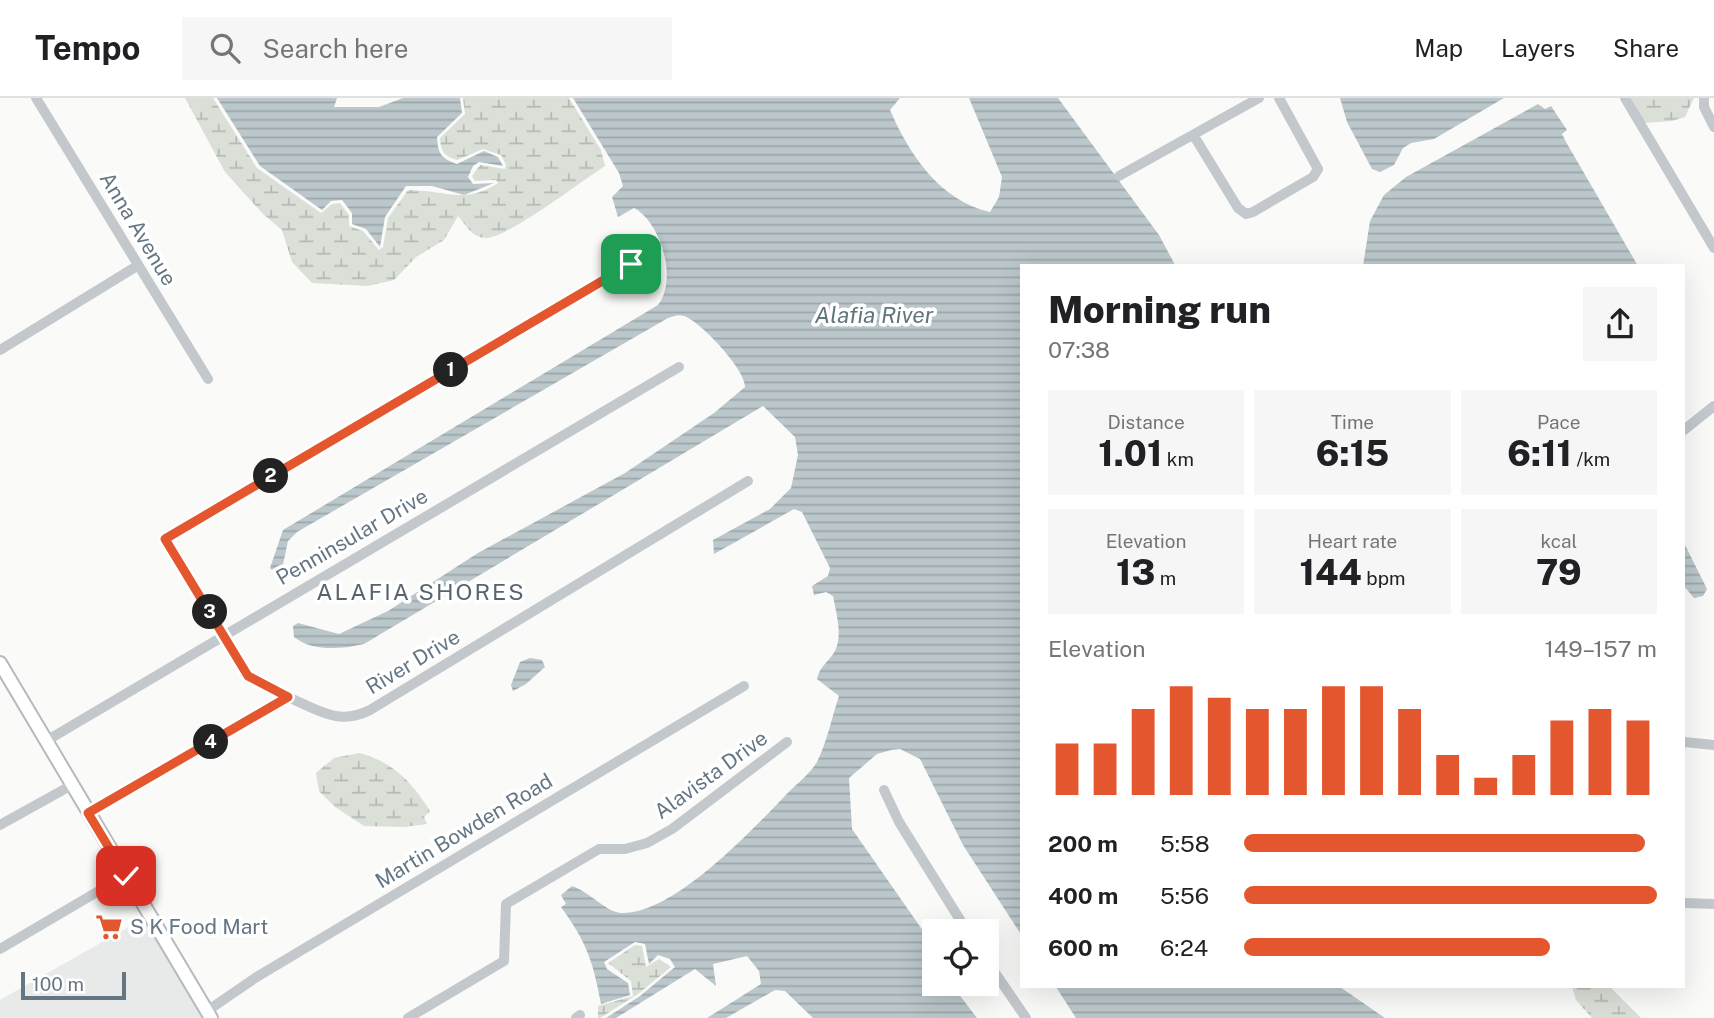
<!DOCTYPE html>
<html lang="en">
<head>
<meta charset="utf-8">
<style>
	body { margin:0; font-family:"Public Sans",sans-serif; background:#f6f6f6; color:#202124; height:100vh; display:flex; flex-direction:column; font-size:26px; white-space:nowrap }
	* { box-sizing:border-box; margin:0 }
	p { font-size:23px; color:#757577 }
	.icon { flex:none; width:38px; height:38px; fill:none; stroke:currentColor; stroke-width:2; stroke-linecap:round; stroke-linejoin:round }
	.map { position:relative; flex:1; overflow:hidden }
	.drawer { position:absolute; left:1020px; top:166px; width:665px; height:724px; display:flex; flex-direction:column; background:#fff; border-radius:0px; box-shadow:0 7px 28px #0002 }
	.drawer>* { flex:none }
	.controls { position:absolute; left:922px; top:821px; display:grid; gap:14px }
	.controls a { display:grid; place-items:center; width:77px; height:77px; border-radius:0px; background:#fff; box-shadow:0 7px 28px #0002; font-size:35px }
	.scale { position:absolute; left:21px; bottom:18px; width:105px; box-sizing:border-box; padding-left:7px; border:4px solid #657683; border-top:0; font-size:19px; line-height:24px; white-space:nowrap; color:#657683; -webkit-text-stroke:5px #fff; paint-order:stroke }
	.pin { position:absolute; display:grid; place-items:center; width:60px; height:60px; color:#fff; margin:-30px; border-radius:14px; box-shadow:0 4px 10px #0006 }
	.km { position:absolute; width:35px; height:35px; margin:-18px; border-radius:50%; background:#222; color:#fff; font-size:19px; line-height:35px; text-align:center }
	.round { display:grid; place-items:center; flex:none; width:74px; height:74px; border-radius:0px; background:#f6f6f6 }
	.summary { display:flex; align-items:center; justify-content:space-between; height:119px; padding:0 28px }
	h1 { font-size:38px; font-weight:800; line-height:52px }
	.stats { display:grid; grid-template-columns:repeat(3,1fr); gap:10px; height:119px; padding:7px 28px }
	.stats div { display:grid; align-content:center; border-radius:0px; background:#f6f6f6; text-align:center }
	.stats b { font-size:35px; font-weight:800 }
	.stats small { font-size:19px; font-weight:400 }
	.stats p { font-size:19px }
	.chart { height:196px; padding:14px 28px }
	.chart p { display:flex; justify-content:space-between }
	.chart svg { width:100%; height:126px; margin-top:7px; stroke:#e4572e; stroke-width:6 }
	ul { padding:0 28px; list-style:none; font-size:23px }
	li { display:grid; grid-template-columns:112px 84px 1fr; align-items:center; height:52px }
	li i { height:18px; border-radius:9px; background:#e4572e }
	header { display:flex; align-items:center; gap:42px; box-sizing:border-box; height:98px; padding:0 35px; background:#fff; border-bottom:2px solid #e0e0e0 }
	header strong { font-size:33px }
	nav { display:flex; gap:38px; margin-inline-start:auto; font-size:24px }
	.search { width:490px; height:63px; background:#f6f6f6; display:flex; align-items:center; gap:18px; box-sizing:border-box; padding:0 24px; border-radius:0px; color:#757577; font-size:26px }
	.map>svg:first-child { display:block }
	.built { fill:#e8e9e9 }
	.wetland { fill:url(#wetland-marsh) }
	.water { fill:url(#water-rules) }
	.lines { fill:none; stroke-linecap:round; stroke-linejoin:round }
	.major-casing { stroke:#b5babe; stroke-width:16 }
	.minor { stroke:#c3c8cc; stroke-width:10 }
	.major { stroke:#fff; stroke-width:12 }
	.route-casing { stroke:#fff; stroke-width:14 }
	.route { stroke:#e4572e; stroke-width:9 }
	.labels { text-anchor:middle; stroke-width:7; stroke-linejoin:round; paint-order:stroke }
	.street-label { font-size:21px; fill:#657683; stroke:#fff }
	.poi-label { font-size:21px; fill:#657683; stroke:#fff; text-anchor:start }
	.water-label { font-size:23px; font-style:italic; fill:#60757c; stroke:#fff }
	.neighbourhood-label { font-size:23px; letter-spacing:2px; fill:#57646e; stroke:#fff }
</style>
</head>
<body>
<header>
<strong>Tempo</strong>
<div class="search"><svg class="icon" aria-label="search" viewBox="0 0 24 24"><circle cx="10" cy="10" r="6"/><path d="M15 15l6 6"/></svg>Search here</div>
<nav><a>Map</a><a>Layers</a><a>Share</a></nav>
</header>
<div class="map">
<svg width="1714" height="920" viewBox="0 0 1714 920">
	<defs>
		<pattern id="wetland-marsh" width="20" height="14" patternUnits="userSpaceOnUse" patternTransform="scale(1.75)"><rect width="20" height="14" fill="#dadfd7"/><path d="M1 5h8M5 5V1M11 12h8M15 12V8" fill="none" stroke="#b4b9b4"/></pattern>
		<pattern id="water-rules" width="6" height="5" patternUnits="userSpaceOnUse" patternTransform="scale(1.75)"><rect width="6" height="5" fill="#bbc7cb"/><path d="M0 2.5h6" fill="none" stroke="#9ca6aa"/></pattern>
	</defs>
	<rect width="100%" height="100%" fill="#fafaf8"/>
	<path class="built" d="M146,819L206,920H0V902Z"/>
	<path class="wetland" d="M185,0H213L257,70L321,115L332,106L340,105L349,117V128L363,133L379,152L383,149L388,120L408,92C444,92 465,107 498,85L496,82L475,83L472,78L480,67L505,71L506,67L501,57L483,51L457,62C444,58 441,54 440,40L465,16L463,0H569L601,52L605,68C583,82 506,141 486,140C471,139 466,127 458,118L444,142L416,159L394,182L368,188L312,185L292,164L282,132L263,116L225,74Z
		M1631,0H1694L1685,19L1672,23L1644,25Z
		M360,655C394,665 412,684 430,713L424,719L427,726L404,729L364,728L335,709L319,693L316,675L334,660Z
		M635,847L642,848L646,869L659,861L671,869L638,896L600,920H598V908L633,898L631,883L608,865Z
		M1572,889H1610L1641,920H1592L1576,902Z"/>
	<path class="water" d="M217,0H337L334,9H379L403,0H460L462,15L437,39C438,56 441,60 457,66L484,53L498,59L503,68L479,64L473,68L468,79L473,86L494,85L464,97L432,88H406L385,119L380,149L366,131L352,126V115L342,102L331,103L322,112L260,68Z
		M573,0H900L890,12C909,56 940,103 990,114L999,99L1002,79L969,0H1058L1159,137L1174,165L1175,168H1022V838L963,747L920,661L900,651L891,652L877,656L849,680L852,731L928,840L934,856V886H951L977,920H813L785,893L775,892L726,920H707L761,886L759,873L747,858L713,866L716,888L695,871L616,920H606L640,898L675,869L670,861L658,857L649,866L645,846L635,844L604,864L607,871L628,885L630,897L601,906C593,863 587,845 561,809L566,806L561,797L572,788C590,794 607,815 622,815C674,816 750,734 784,699C794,688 810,676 817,664C827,644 832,619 839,598L817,581C820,567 829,564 835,553C843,537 836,514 833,498L826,494L814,497L812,488L828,478L830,470L802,414L794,411L714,456L713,442L770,411L791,390L798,357L795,339L763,308L364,546C342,551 313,554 294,539L293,528L298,525L339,536L388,513L478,455L625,375L714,315L745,289C746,272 700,223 684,218C678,216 674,218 668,220L297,434L288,443L282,471L275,475L270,470L283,432L658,207C678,182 661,124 634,110L618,119L612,99L623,88L619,75Z
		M1340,0H1504L1434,41L1411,45L1403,50L1394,67L1380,74L1372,71L1347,24Z
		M1538,6L1545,11L1551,8L1567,32L1562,36L1566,44L1638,168H1363L1370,123L1384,97L1406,79Z
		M1684,445L1707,491L1703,498L1694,500L1684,488Z
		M530,560L542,562L545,569L526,586L513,593L511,587L520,564Z
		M1056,889H1340L1385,920H1076Z"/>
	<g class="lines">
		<defs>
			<path id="major" d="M0,565L211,920"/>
		</defs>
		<use href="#major" class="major-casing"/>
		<path class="minor" d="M36,0L208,281
			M1625,0L1714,150
			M1704,0V9L1714,29
			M1194,38L1238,110L1246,116L1253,114L1313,79L1318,71L1279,0
			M1119,78L1259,0
			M0,252L137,168
			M1684,332L1714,308
			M288,599L248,578L165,441L631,166
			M46,643L679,269
			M1684,644L1714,647
			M884,692L899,724L967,833
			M88,715L288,599C318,612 339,628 370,612L748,383
			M0,727L72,687
			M1684,805L1714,806
			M0,851L126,777
			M987,863L1026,920
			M207,913L255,880L744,588
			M408,920L504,863L506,806L599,751H625L647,745L672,731L787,644
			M576,920L580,917"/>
		<use href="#major" class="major"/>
	</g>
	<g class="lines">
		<defs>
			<path id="route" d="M126,778L88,715L288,599L248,578L165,441L631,166"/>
		</defs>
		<use href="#route" class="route-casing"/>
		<use href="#route" class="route"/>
	</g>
	<defs>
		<symbol id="supermarket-bare" viewBox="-9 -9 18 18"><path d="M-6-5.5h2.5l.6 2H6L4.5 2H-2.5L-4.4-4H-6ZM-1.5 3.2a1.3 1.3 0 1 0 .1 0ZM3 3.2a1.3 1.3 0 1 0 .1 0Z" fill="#e4572e" stroke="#fff" stroke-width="2.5" paint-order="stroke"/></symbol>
	</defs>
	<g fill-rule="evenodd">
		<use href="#supermarket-bare" x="90" y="810" width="38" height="38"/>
	</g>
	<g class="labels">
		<g class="street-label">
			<text transform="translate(138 131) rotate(59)" y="7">Anna Avenue</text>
			<text transform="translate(352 439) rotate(-30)" y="7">Penninsular Drive</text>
			<text transform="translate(413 564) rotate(-31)" y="7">River Drive</text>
			<text transform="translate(711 677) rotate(-36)" y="7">Alavista Drive</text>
			<text transform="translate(464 733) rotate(-31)" y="7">Martin Bowden Road</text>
		</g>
		<g class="poi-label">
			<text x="130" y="836">S K Food Mart</text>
		</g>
		<g class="water-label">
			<text x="874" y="225">Alafia River</text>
		</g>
		<g class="neighbourhood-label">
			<text x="421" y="502">ALAFIA SHORES</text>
		</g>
	</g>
</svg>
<div class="controls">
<a><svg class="icon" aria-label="locate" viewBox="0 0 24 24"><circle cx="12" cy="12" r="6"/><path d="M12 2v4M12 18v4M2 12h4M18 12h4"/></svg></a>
</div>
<div class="scale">100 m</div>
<div class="pin" style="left:631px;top:166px;background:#1e9e55"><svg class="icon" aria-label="arrive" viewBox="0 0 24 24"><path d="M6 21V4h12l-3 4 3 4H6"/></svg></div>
<div class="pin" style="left:126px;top:778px;background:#d93025"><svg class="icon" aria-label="check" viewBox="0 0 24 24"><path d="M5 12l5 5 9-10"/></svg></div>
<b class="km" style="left:451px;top:272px">1</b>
<b class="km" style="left:271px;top:378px">2</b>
<b class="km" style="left:210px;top:514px">3</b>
<b class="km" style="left:211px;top:644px">4</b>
<section class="drawer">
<div class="summary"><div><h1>Morning run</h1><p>07:38</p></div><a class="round"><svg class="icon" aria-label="share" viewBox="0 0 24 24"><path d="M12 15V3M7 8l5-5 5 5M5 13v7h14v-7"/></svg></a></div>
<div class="stats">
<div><p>Distance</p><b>1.01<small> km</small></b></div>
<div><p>Time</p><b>6:15</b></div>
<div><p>Pace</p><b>6:11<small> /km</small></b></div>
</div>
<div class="stats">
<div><p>Elevation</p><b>13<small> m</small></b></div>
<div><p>Heart rate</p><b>144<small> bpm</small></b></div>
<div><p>kcal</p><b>79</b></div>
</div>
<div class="chart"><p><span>Elevation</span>149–157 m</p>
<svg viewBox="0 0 160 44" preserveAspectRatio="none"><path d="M5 44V26M15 44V26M25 44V14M35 44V6M45 44V10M55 44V14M65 44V14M75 44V6M85 44V6M95 44V14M105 44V30M115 44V38M125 44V30M135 44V18M145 44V14M155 44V18"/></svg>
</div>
<ul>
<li><b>200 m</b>5:58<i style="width:97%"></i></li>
<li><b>400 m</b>5:56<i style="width:100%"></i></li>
<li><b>600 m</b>6:24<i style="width:74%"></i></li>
</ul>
</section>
</div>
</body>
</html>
